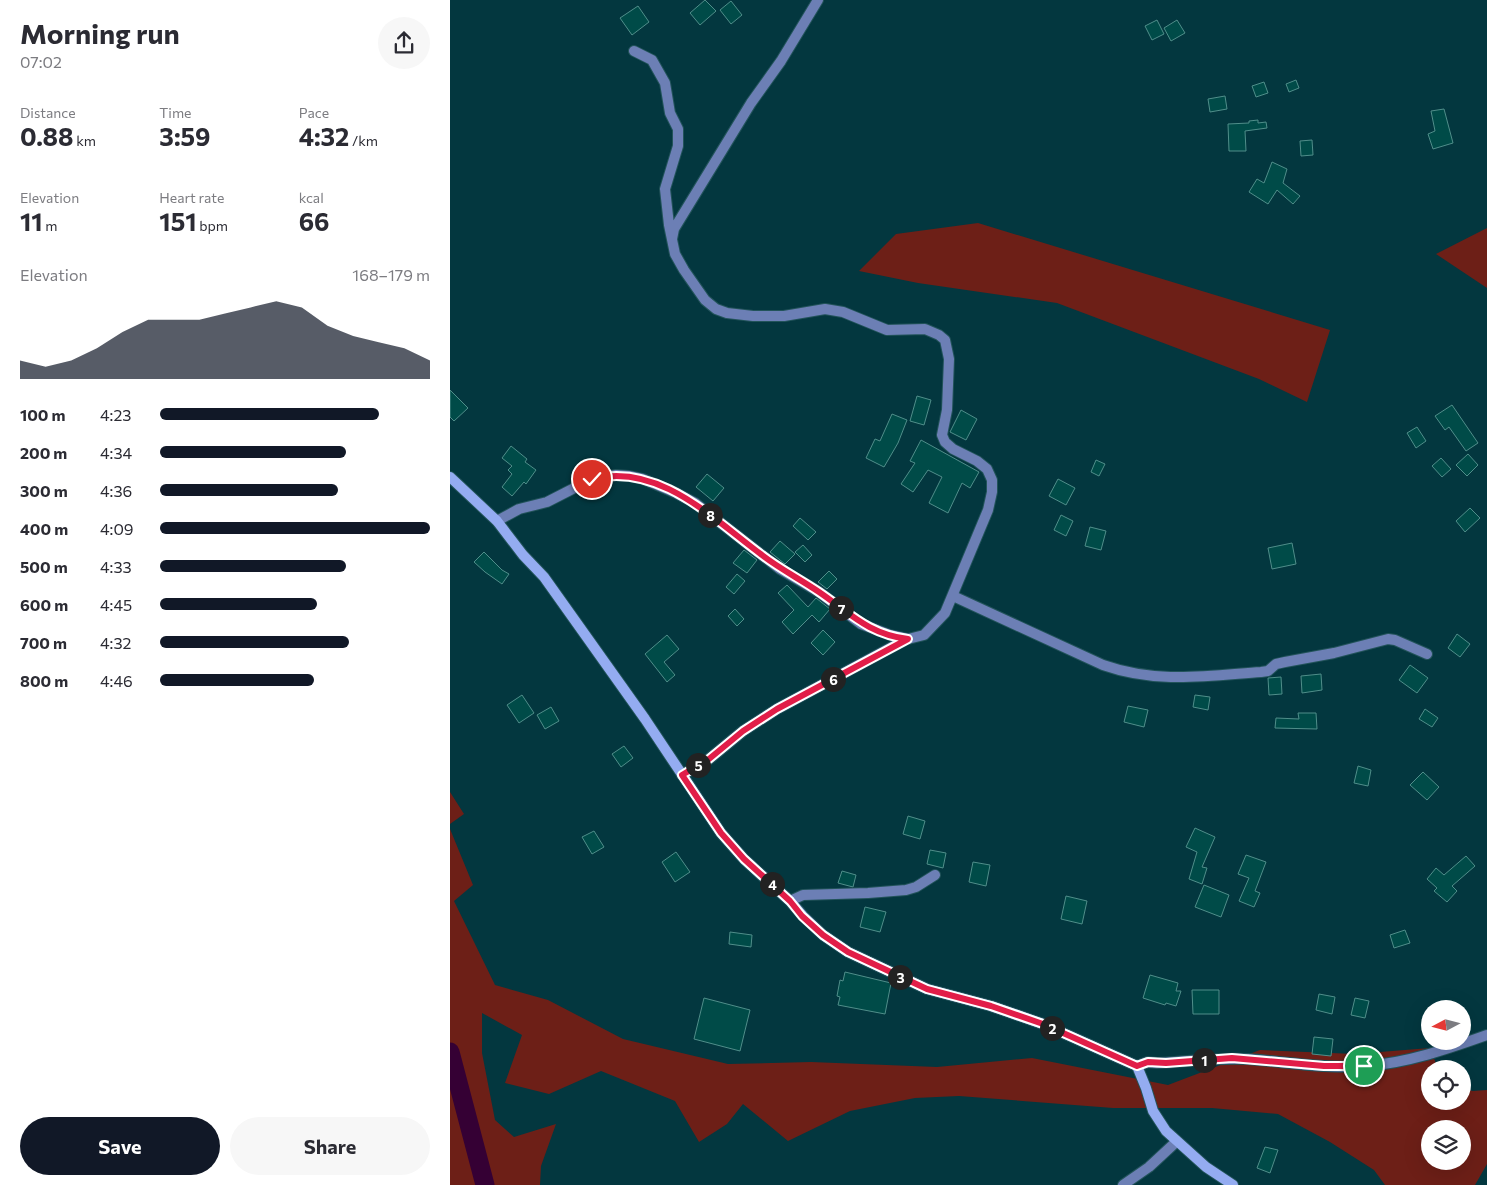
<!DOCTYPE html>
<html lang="en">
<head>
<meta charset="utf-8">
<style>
	body { margin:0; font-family:Commissioner,sans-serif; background:#f7f7f7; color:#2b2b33; height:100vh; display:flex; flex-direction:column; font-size:19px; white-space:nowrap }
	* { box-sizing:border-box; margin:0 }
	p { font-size:16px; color:#7c7c81 }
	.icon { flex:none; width:28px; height:28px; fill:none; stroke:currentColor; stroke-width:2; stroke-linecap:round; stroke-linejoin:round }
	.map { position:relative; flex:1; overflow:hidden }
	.sheet { display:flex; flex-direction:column; background:#fff; width:450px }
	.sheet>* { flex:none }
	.needle { width:32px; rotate:263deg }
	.buttons { position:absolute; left:971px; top:1000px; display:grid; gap:10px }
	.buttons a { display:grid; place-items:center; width:50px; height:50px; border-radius:50%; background:#fff; box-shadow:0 5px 20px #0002; font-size:25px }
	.pin { position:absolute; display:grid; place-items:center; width:42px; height:42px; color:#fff; margin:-21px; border:2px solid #fff; border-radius:50%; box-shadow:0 1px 5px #0007 }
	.km { position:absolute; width:25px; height:25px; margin:-12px; border-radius:50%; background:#222; color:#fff; font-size:14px; line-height:25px; text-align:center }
	.round { display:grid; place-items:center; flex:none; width:52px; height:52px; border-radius:26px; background:#f7f7f7 }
	.head { display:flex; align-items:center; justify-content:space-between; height:85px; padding:0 20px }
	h1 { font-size:28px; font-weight:700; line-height:38px }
	.stats { display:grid; grid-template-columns:repeat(3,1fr); gap:8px; height:85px; padding:5px 20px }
	.stats div { display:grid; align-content:center }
	.stats b { font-size:25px; font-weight:700 }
	.stats small { font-size:14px; font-weight:400 }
	.stats p { font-size:14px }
	.chart { height:140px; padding:10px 20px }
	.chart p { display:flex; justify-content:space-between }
	.chart svg { width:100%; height:90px; margin-top:5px; fill:#111827; opacity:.7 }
	.primary-button { display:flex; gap:10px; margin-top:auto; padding:10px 20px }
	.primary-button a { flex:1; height:58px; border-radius:30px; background:#111827; color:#fff; font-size:20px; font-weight:700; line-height:58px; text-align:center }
	.primary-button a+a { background:#f7f7f7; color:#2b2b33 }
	ul { padding:0 20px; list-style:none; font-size:16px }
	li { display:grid; grid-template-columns:80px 60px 1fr; align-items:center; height:38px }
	li i { height:12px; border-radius:6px; background:#111827 }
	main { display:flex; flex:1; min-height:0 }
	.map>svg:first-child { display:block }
	.green { fill:#6d1f17; fill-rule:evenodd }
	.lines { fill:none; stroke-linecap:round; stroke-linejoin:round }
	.river { stroke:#350034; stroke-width:19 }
	.building { fill:#004b48; stroke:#508e8a }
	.street-casing { stroke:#22535a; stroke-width:12 }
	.secondary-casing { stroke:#22535a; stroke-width:12 }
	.street { stroke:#6c7fb5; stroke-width:10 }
	.secondary { stroke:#94acf1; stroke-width:10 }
	.route-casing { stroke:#fff; stroke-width:10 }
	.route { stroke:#e11d48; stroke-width:6 }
</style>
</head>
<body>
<main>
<section class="sheet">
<div class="head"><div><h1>Morning run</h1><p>07:02</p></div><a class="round"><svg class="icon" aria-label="share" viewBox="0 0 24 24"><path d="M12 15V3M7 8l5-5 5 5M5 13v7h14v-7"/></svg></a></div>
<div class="stats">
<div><p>Distance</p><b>0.88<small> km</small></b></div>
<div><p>Time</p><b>3:59</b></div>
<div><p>Pace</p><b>4:32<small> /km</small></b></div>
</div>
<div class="stats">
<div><p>Elevation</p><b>11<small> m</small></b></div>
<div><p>Heart rate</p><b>151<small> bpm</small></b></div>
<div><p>kcal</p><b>66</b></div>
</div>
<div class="chart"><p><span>Elevation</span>168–179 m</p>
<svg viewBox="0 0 160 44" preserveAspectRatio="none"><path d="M0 44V35L10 38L20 35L30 29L40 21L50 15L60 15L70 15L80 12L90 9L100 6L110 9L120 18L130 23L140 26L150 29L160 35V44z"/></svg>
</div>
<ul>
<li><b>100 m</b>4:23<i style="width:81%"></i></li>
<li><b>200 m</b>4:34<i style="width:69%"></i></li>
<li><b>300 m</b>4:36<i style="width:66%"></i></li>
<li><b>400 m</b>4:09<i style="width:100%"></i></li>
<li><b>500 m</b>4:33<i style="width:69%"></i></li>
<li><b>600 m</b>4:45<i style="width:58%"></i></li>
<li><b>700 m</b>4:32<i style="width:70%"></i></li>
<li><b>800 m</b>4:46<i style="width:57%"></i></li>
</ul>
<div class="primary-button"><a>Save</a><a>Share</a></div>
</section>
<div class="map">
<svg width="1037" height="1185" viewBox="0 0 1037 1185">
	<rect width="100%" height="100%" fill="#03373f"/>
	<path class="green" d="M528,223L880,330L857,402L809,379L607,303L468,283L409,271L446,234Z
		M1037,228V288L986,254Z
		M0,792L14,814L0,824Z
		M0,829L23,885L4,901L45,985L98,1000L173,1039L278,1064L361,1062L487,1067L582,1058L718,1085L810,1050L905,1054L980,1048L988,1069H980V1101H1012L1013,1089L1023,1091L1037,1090V1164L1025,1185H935L924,1170L880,1142L828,1114L762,1108H663L509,1096L465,1098L400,1111L338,1141L293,1104L277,1124L249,1142L225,1101L151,1071L99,1094L55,1083L72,1035L32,1013V1053L45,1120L64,1137L106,1124L91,1166L90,1185H0ZM980,1129H1012V1161H980Z"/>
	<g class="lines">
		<path class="river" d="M0,1052L35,1185"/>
	</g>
	<path class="building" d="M255,0L266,11L250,25L240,13Z
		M281,1L292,15L281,24L270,10Z
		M188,6L199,22L182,35L170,18Z
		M707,20L714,34L702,40L695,26Z
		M727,20L735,33L721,41L714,28Z
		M846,80L849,88L839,92L836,84Z
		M814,82L818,93L806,97L802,86Z
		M775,96L777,109L760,112L758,99Z
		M994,109L1003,143L983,149L978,134L985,131L981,111Z
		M808,120V123L816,122L817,128L795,131L796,151H779L778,124L799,123V121Z
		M862,140L863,155L851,156L850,141Z
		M822,162L837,169L833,183L850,196L843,204L827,190L818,204L799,192L807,179L814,183Z
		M0,390L18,408L4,421L0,417Z
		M467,396L481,400L474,425L460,421Z
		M1002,405L1028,443L1016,451L999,427L995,430L985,416Z
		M511,410L527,419L516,440L500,432Z
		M442,414L457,420L448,443L434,467L416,458L425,439L430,441Z
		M967,427L976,441L966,448L957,433Z
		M471,440L529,472L520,488L512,483L498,513L479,503L492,477L478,470L463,492L451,484L465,463L460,461Z
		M61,446L77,459L75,462L86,470L76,484L74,482L62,496L52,487L62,474L58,470L62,466L52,458Z
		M1018,454L1028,465L1017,476L1006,465Z
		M991,458L1001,469L992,477L982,466Z
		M646,460L655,464L649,476L641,472Z
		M257,474L274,488L263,501L246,487Z
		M608,479L625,488L616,505L599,496Z
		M1020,508L1030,518L1015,532L1006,521Z
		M611,515L623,521L616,536L604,530Z
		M350,518L366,532L358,540L343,526Z
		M640,527L656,531L651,550L635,546Z
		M330,541L345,554L335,564L320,552Z
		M842,543L846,564L822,569L818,548Z
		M353,545L362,555L355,562L345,552Z
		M294,550L307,560L297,573L283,563Z
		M34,552L52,570L59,574L52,584L35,572L24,562Z
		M379,571L387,579L377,589L368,582Z
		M287,574L295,581L284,594L276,587Z
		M337,585L358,607L366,598L380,609L369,622L362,615L343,634L332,622L344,610L328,593Z
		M285,609L294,619L287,626L278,616Z
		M373,630L385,642L373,655L361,643Z
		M1007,634L1020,644L1010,657L998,648Z
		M217,635L229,649L214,662L225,675L217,682L195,654Z
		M960,665L978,678L967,693L949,680Z
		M871,674L872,690L852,693L851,676Z
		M831,677L832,694L819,695L818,678Z
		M72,695L84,713L69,723L57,705Z
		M745,695L760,697L758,710L743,707Z
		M678,706L698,710L694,727L674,722Z
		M101,707L109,721L95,729L87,715Z
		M975,709L988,718L982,727L969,719Z
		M848,713H866L867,729L825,728L826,718L849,719Z
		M174,746L183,758L171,767L162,754Z
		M908,766L921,770L918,786L904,783Z
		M973,772L989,787L977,800L960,785Z
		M458,816L475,821L470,839L453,834Z
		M745,828L765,837L752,867L757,868L752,884L739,879L747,852L736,847Z
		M144,831L154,847L142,854L132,837Z
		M480,850L496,853L493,868L477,864Z
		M226,852L240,872L225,882L212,862Z
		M796,855L816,862L805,891L810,893L804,907L789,901L799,878L788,874Z
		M1016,856L1025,866L1002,886L1007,891L997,902L984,891L987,888L977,879L986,868L994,875Z
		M523,862L540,865L536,886L519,882Z
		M392,871L406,875L403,887L388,883Z
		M754,885L779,895L771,917L745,907Z
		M616,896L637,901L632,924L611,919Z
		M415,907L436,912L430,932L410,927Z
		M955,930L960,943L944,948L940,935Z
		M280,932L302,935L301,947L279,944Z
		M395,972L441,983L435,1014L388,1005L390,997L387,996L390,980L393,981Z
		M700,975L728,983L726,991H731L726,1006L716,1003L715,1005L693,998Z
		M742,990H769V1014H743Z
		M869,994L885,997L882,1014L866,1010Z
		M254,998L300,1010L290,1051L244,1039Z
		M905,998L919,1001L915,1018L901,1015Z
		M864,1037L883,1039L881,1056L862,1054Z
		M815,1147L828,1150L820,1173L807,1168Z"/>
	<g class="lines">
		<defs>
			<path id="street" d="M222,239L224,229L301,103L331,61L368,0
				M47,521L69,509L97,502L142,479L166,475L179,476L193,479L226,493L245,503L330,569L369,592L411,624L440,635L458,639L474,635L495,613L538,510L542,492V480L537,469L527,461L503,449L495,442L492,435L497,410L499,359L495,340L489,335L475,329L437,330L393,312L375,309L334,316H303L277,313L266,309L255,300L234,270L225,254L219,225L215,189L228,146V129L220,113L215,83L202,60L184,51
				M503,596L653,665C707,684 756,676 811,672L818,671L826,664L835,662L884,653L938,639L945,640L977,654
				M232,775L259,759L293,731L327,709L457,639
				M340,901L353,895L418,893L456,890L466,887L485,875
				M687,1066L698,1062L707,1063C738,1062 768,1057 798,1059C837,1062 877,1069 916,1066C957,1063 998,1049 1037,1035
				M673,1185L699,1167L726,1142"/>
			<path id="secondary" d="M0,477L47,521L73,555L94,577L195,719L271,833L294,859L340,901L353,916L373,935L398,952L477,989L541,1006L593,1024L687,1066L696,1088L703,1111L716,1131L756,1167L783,1185"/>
		</defs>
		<use href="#street" class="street-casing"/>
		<use href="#secondary" class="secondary-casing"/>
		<use href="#street" class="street"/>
		<use href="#secondary" class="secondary"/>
	</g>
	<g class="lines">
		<defs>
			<path id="route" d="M142,479C209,462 263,519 312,555C330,569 350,579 369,592C400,613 418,634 458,639L327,709L293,731L259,759L232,775L271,833L294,859L340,901L352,916L373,935L398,952L477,989L541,1006L593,1024L687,1066L698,1062L716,1063L782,1058L874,1066H914"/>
		</defs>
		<use href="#route" class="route-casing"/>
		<use href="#route" class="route"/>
	</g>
</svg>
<div class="buttons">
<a><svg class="needle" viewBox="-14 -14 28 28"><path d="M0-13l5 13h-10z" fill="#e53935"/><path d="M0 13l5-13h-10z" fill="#7c7c81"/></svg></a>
<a><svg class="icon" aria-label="locate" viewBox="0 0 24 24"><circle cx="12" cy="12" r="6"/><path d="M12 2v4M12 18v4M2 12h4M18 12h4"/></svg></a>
<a><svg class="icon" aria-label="layers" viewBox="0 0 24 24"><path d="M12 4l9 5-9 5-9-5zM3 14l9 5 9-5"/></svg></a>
</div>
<div class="pin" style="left:914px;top:1066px;background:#1e9e55"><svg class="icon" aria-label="arrive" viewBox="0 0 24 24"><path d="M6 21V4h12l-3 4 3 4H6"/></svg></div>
<div class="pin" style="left:142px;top:479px;background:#d93025"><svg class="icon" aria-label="check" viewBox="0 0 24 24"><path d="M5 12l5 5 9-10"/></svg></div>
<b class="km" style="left:754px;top:1060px">1</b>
<b class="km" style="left:602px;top:1028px">2</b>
<b class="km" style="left:450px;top:977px">3</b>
<b class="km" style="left:322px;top:884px">4</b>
<b class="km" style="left:248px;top:765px">5</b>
<b class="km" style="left:383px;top:679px">6</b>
<b class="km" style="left:391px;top:608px">7</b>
<b class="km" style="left:260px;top:515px">8</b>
</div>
</main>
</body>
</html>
